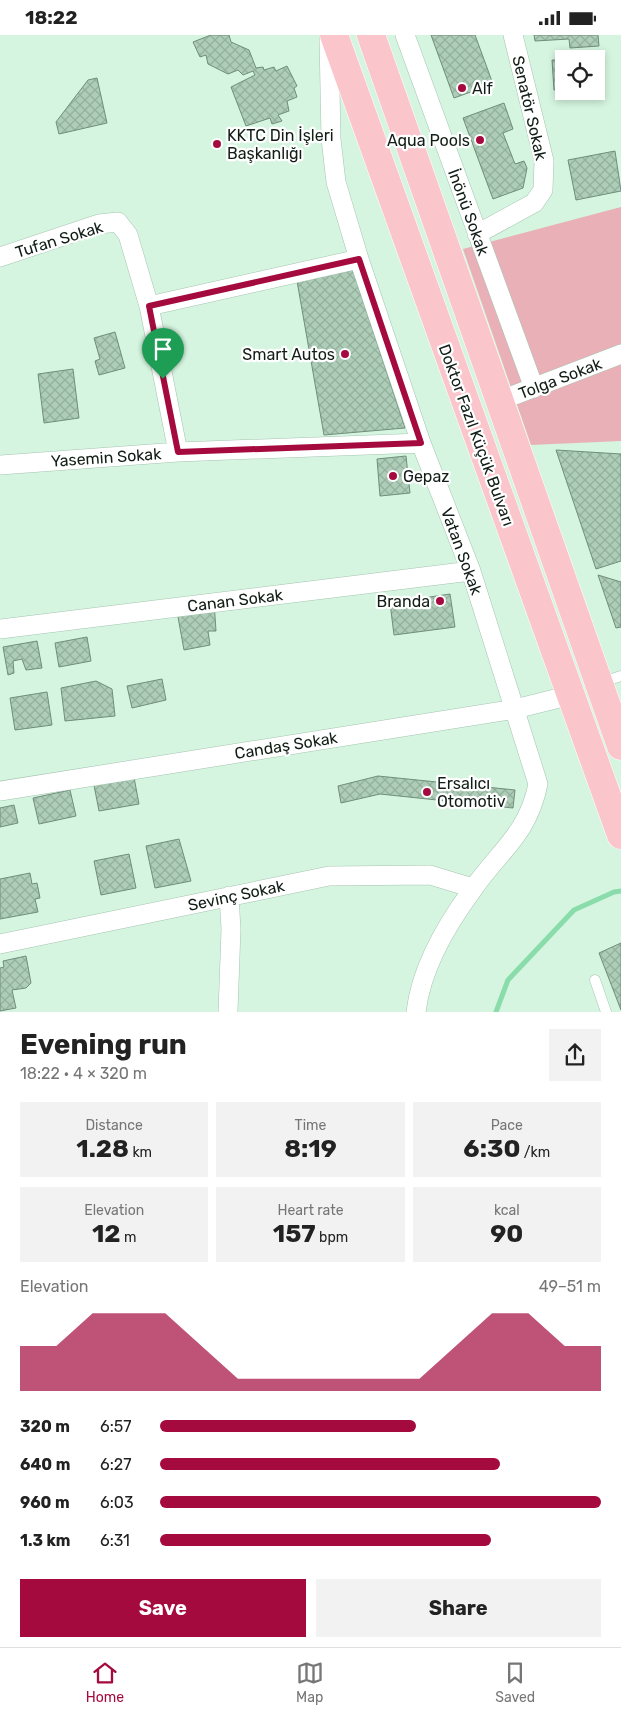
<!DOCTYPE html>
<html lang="en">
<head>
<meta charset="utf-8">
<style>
	body { margin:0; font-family:Rubik,sans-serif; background:#f2f2f2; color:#222; height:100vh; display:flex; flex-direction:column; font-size:19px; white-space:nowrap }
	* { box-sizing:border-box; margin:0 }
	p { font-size:16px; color:#767676 }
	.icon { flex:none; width:28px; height:28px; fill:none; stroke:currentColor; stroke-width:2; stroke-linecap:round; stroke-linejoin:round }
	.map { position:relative; height:977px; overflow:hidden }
	.sheet { display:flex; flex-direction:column; background:#fff; flex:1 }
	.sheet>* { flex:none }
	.tools { position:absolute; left:555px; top:15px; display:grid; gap:10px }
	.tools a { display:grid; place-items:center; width:50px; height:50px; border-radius:0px; background:#fff; box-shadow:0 2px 8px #0003; font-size:25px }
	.pin { position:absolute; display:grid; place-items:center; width:42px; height:42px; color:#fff; margin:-51px -21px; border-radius:50% 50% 50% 0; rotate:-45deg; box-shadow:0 0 5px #0007 }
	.pin .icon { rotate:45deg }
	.round { display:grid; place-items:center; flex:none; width:52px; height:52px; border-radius:0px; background:#f2f2f2 }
	.head { display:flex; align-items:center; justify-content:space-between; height:85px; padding:0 20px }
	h1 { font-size:28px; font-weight:700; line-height:38px }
	.metrics { display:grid; grid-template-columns:repeat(3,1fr); gap:8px; height:85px; padding:5px 20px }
	.metrics div { display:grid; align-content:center; border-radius:0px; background:#f2f2f2; text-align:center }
	.metrics b { font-size:25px; font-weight:700 }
	.metrics small { font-size:14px; font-weight:400 }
	.metrics p { font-size:14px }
	.chart { height:140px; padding:10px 20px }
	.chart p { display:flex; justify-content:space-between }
	.chart svg { width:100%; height:90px; margin-top:5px; fill:#a50a3e; opacity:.7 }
	.cta { display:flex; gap:10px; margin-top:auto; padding:10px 20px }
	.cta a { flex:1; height:58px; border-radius:0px; background:#a50a3e; color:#fff; font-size:20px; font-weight:700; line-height:58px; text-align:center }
	.cta a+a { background:#f2f2f2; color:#222 }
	ul { padding:0 20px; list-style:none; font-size:16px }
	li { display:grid; grid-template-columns:80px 60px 1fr; align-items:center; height:38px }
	li i { height:12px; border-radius:6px; background:#a50a3e }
	.status { display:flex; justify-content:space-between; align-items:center; height:35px; padding:0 25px; background:#fff; direction:ltr }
	.status svg { height:14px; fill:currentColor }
	.tabs { display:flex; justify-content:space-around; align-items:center; height:70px; border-top:1px solid #e0e0e0; background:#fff; font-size:14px; color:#767676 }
	.tabs a { display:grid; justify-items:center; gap:2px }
	.tabs .current { color:#a50a3e }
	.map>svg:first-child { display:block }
	.grass { fill:#e9b1b7 }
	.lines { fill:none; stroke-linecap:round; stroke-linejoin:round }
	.stream { stroke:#8adcab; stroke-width:5 }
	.building { fill:url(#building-cross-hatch); stroke:#708e7b }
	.service-casing { stroke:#a5c4b0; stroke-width:11 }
	.minor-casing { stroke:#a5c4b0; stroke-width:20 }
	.trunk-casing { stroke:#fff; stroke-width:29 }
	.service { stroke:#fff; stroke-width:10 }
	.minor { stroke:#fff; stroke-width:19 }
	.trunk { stroke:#fac6cc; stroke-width:28 }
	.route-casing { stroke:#fff; stroke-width:10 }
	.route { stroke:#a50a3e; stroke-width:6 }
	.poi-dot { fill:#a50a3e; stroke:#fff; stroke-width:2 }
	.labels { text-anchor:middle; stroke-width:4.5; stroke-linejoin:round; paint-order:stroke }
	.poi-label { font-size:16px; fill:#111d16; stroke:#fff; text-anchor:start }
	.street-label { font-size:16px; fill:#111d16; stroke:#fff }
</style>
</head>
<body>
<div class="status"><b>18:22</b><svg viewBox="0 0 49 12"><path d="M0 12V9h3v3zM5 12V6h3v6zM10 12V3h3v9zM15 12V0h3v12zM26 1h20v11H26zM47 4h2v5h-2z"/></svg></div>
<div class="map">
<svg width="621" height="977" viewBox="0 0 621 977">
	<defs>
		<pattern id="building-cross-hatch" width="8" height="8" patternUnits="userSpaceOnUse" patternTransform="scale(1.25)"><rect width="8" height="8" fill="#adcdb8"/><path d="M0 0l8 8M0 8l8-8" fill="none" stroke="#94b09d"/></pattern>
	</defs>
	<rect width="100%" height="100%" fill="#d5f5e0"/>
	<path class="grass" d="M621,172V406L531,410L463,214Z"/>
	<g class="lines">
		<path class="stream" d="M496,977L508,945L574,875L614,857L621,856"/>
	</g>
	<path class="building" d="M211,0H229L231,7L249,15L256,33L263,32L264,35L274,32L276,36L287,31L297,51L294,53L297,62L287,66L289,76L278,80L282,86L272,89L270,83L246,91L231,52L255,40L253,36L243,40L238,35L228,39L208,29L206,20L200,22L193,7Z
		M431,0H475L493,49L454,63Z
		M534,0H598L599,11L570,13L569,4L535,6Z
		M600,23L601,53H596V24H590Z
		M552,25H564V54L554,55Z
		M97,43L107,88L59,99L56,87L88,45Z
		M504,68L513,94L503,98L515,129L524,126L527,133L523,153L493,164L463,83Z
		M615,116L621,156L576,165L568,125Z
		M353,235L405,393L324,400L297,246Z
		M115,297L125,333L99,340L95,326L100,324L94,303Z
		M73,334L79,383L44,388L38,339Z
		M556,415L621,419V526L596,534Z
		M406,421L410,458L380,461L377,424Z
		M598,540L621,547V592L616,593Z
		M450,559L455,592L394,600L390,568Z
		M214,567L216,596H208L210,610L184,615L176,571Z
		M87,602L91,626L59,632L55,608Z
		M37,606L42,633L26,635L22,624L13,626L14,638L8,640L3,612Z
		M162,644L166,665L132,673L127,651Z
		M96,646L112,654L115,681L65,686L61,653Z
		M47,657L52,690L15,695L10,663Z
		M133,737L139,769L99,776L93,745Z
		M378,741L515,755L513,773L380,759L341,768L338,751Z
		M70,755L76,781L39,789L33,763Z
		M14,770L18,788L0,792V773Z
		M179,804L191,846L155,853L146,811Z
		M129,819L136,853L101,860L94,826Z
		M30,838L32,849L37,848L40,863L35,864L38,877L0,884V844Z
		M621,908V975L599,918Z
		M26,921L31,948L26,953L12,955L16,973L0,976V933L4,932L3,926Z"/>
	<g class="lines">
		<defs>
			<path id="service" d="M612,644L621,641
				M595,945L606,977"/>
			<path id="minor" d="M405,0L534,353
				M329,4L331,104L336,147L359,224L421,408L471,536L538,749C528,799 500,815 473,854C447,889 421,934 416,977
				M477,199L534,168L543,155L544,126L513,0
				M0,222L99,189L118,187L128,200L149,271L178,417
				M149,271L359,224
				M499,366L621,319
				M0,430L178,417L421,408
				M0,594L471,536
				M0,756L515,674L571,660
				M0,909L329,841L430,840L473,853
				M228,977L231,894L229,861"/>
			<path id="trunk" d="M334,0L621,800
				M371,0L621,711"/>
		</defs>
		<use href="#service" class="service-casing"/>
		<use href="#minor" class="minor-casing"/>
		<use href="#trunk" class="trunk-casing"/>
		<use href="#service" class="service"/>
		<use href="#minor" class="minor"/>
		<use href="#trunk" class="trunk"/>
	</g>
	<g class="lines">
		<defs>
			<path id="route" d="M359,224L421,408L178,417L149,271Z"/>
		</defs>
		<use href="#route" class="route-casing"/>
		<use href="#route" class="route"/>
	</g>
	<g class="poi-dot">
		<circle cx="462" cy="53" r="5"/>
		<circle cx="480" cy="105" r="5"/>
		<circle cx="217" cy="109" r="5"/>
		<circle cx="345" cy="319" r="5"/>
		<circle cx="393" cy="441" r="5"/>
		<circle cx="440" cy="566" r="5"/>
		<circle cx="427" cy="757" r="5"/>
	</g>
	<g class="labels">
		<g class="poi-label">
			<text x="472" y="59">Alf</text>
			<text x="227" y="106">KKTC Din İşleri<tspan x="227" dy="18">Başkanlığı</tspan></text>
			<text x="470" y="111" text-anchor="end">Aqua Pools</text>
			<text x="335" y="325" text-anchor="end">Smart Autos</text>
			<text x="403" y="447">Gepaz</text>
			<text x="430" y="572" text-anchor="end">Branda</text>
			<text x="437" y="754">Ersalıcı<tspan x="437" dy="18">Otomotiv</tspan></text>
		</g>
		<g class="street-label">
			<text transform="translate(530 73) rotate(77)" y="6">Senatör Sokak</text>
			<text transform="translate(469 177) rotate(70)" y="6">İnönü Sokak</text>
			<text transform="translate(59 204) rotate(-17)" y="6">Tufan Sokak</text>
			<text transform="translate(560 343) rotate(-21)" y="6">Tolga Sokak</text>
			<text transform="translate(477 400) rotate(70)" y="6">Doktor Fazıl Küçük Bulvarı</text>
			<text transform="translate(106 422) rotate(-4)" y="6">Yasemin Sokak</text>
			<text transform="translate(462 516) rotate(70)" y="6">Vatan Sokak</text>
			<text transform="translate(235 565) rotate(-7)" y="6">Canan Sokak</text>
			<text transform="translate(286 710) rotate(-9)" y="6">Candaş Sokak</text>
			<text transform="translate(236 860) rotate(-12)" y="6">Sevinç Sokak</text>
		</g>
	</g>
</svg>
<div class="tools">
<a><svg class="icon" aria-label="locate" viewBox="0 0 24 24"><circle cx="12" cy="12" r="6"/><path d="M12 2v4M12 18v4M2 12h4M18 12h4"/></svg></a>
</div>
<div class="pin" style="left:163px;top:344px;background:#1e9e55"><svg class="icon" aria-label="arrive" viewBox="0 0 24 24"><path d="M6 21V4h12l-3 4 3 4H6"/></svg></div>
</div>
<section class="sheet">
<div class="head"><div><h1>Evening run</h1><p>18:22 · 4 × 320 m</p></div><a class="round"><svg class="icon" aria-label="share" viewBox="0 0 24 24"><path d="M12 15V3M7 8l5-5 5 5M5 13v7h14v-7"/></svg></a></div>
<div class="metrics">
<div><p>Distance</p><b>1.28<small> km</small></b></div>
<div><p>Time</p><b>8:19</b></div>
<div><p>Pace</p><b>6:30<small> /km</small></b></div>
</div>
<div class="metrics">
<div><p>Elevation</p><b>12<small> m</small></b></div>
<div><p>Heart rate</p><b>157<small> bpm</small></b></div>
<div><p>kcal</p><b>90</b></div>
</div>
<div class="chart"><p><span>Elevation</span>49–51 m</p>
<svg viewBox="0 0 160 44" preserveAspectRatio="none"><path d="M0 44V22L10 22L20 6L30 6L40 6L50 22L60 38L70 38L80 38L90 38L100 38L110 38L120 22L130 6L140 6L150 22L160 22V44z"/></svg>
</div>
<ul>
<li><b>320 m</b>6:57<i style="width:58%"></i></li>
<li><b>640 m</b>6:27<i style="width:77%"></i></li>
<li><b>960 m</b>6:03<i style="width:100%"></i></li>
<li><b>1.3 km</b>6:31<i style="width:75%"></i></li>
</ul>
<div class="cta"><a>Save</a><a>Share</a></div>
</section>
<nav class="tabs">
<a class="current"><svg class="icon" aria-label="home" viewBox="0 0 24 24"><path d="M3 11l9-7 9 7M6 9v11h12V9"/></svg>Home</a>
<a><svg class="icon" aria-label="map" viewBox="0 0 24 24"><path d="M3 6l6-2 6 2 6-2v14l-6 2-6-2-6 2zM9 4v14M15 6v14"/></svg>Map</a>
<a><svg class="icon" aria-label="saved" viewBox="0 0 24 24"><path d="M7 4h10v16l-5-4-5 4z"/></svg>Saved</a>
</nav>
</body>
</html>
